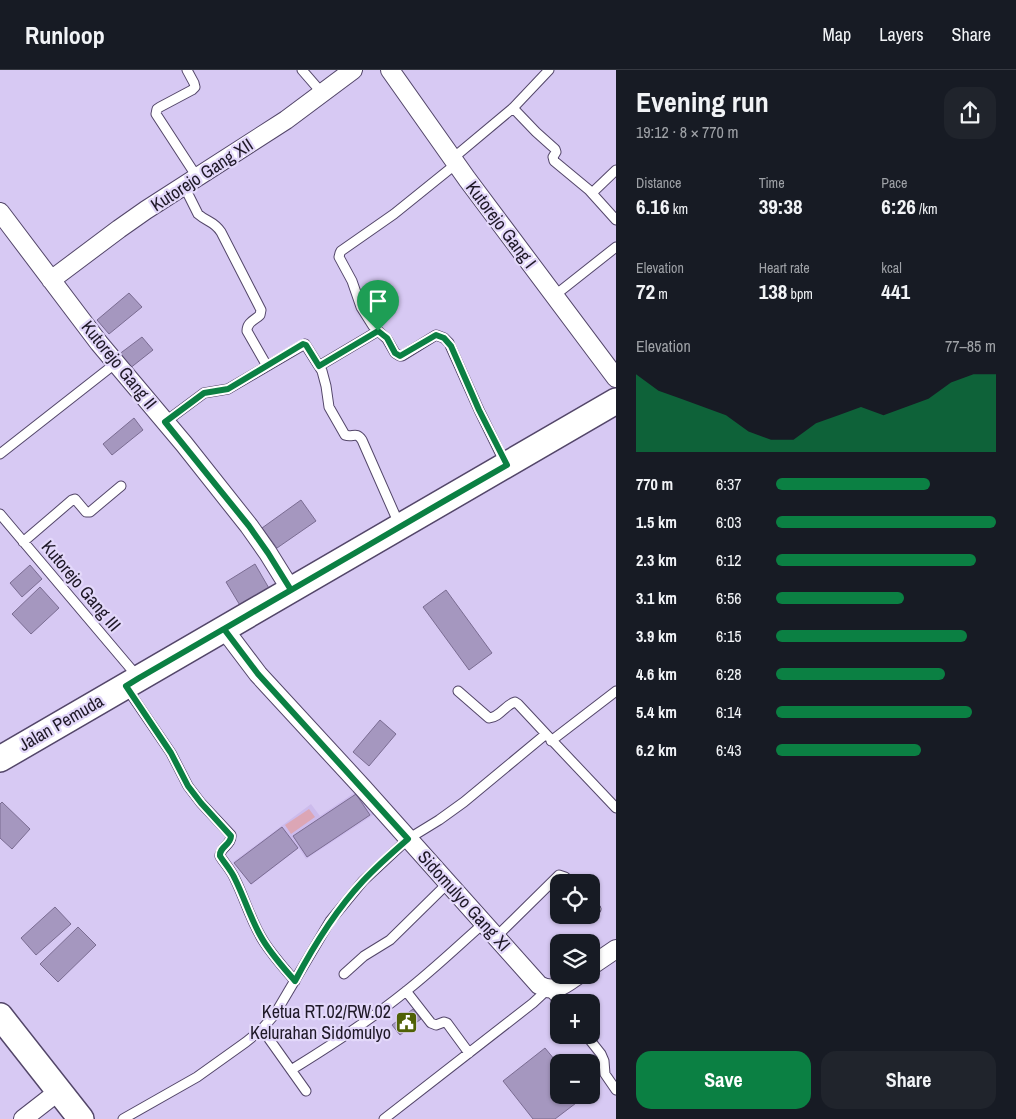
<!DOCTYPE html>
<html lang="en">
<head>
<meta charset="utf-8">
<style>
	body { margin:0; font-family:"Archivo Narrow",sans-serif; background:#20242c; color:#f1f3f6; height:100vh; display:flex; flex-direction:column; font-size:19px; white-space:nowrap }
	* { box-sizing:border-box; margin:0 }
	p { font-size:16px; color:#9ea1a6 }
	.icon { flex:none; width:28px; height:28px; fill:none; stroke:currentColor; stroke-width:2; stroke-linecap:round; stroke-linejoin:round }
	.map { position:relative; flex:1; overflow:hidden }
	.panel { display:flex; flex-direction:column; background:#171b24; width:400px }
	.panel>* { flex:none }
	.controls { position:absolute; left:550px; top:804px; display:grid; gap:10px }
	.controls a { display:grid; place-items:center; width:50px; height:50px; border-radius:10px; background:#171b24; box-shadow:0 1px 4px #0004; font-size:25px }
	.pin { position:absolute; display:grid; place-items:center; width:42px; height:42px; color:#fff; margin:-51px -21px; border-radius:50% 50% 50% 0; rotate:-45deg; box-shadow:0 0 5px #0007 }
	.pin .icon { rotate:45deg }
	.round { display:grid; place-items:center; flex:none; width:52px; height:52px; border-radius:15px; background:#20242c }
	.headline { display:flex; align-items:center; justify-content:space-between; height:85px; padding:0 20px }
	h1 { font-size:28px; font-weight:700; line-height:38px }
	.figures { display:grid; grid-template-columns:repeat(3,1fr); gap:8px; height:85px; padding:5px 20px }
	.figures div { display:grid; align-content:center }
	.figures b { font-size:21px; font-weight:700 }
	.figures small { font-size:14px; font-weight:400 }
	.figures p { font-size:14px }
	.chart { height:140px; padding:10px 20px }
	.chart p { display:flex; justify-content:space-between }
	.chart svg { width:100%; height:90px; margin-top:5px; fill:#0b8043; opacity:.7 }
	.cta { display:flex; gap:10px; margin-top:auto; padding:10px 20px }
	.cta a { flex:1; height:58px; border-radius:15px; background:#0b8043; color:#fff; font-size:20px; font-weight:700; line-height:58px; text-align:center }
	.cta a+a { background:#20242c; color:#f1f3f6 }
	ul { padding:0 20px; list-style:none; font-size:16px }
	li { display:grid; grid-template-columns:80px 60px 1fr; align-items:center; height:38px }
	li i { height:12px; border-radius:6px; background:#0b8043 }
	header { display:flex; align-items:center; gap:30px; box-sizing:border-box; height:70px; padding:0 25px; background:#171b24; border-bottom:1px solid #363941 }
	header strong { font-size:24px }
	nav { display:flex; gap:28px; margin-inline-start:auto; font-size:18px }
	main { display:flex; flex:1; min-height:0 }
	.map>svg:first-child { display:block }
	.built { fill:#ccbbec }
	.green { fill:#dca6b5 }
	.building { fill:#a597bf; stroke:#7a6c92 }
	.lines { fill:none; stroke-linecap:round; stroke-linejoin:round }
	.lane-casing { stroke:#534669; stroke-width:11 }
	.street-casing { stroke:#534669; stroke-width:20 }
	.secondary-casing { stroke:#534669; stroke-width:28 }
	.lane { stroke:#fff; stroke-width:9 }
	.street { stroke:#fff; stroke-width:18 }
	.secondary { stroke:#fff; stroke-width:25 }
	.route-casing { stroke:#fff; stroke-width:10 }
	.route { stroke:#0b8043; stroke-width:6 }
	.labels { text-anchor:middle; stroke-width:4.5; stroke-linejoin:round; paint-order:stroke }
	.street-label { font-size:18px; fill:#1e1827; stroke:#e3d8fa }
	.poi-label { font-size:18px; fill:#1e1827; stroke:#e3d8fa; text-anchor:end }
</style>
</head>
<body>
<header>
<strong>Runloop</strong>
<nav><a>Map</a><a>Layers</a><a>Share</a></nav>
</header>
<main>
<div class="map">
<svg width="616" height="1049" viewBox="0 0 616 1049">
	<rect width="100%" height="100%" fill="#d7c9f3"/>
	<path class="built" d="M357,721L376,743L306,789L299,778L251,815L233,792L311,734L320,746Z"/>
	<path class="green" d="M309,739L315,747L291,764L285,755Z"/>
	<path class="building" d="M129,223L142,237L109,264L97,250Z
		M142,267L153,280L129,299L118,285Z
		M134,348L143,360L112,385L103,374Z
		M301,430L316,451L277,478L262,458Z
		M255,494L270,520L241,537L226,512Z
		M30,495L42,509L22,527L10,513Z
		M40,517L59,538L31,564L12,544Z
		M446,520L492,583L469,600L423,537Z
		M380,650L396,664L369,696L353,682Z
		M356,724L370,745L307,787L293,766Z
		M2,732L30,759L12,779L0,768V734Z
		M282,757L298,778L251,814L234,793Z
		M55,837L71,854L36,885L21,868Z
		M78,857L96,875L58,912L40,894Z
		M413,939L421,949L400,965L392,955Z
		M545,978L559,995V1025H582L584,1027L555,1049H533L503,1011Z"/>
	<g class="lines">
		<defs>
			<path id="lane" d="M187,0L194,13L195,17L192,20L160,37L157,39L156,44L197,107
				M302,0L322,23
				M513,38L536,62L555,79L556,82L553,87L554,91L589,120L616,150
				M452,89L513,38L549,0
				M456,94L394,144L341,181L340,183L339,187L352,211L361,237L373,256L387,269L395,283L400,286H402L436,265L444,268L449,273L479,340L505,393
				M184,116L198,144C207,152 214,151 221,162L261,240L260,245C255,250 247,252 247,261L267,296
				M592,123L616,100
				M554,226L616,177
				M319,296L378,261
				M165,352L204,323L228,319L305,274L322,301L326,316L329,337L345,365C353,368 356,361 362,370L399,454
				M0,384L116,293
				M0,444L137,606
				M23,472L72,430L75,429L86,442H90L121,416
				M126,617L171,683L188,716L201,733L231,765C232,775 220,777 220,786C225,794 231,800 235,809C245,829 251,852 264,872C273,886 284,898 295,911
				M458,621L489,648C500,647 505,635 515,632L518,634L546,664
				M551,671L616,621
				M591,835L596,839
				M496,867L559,805L565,807L571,812
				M344,904L364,886L390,870L448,813
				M406,921L431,953L436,955L444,952L447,953L469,983
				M262,959L306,1021
				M586,965L601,984L604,991L605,1004L616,1020
				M291,1000C330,976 369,951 405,922C433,900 458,876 484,853
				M123,1049L197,1007L246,972L262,959L275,944L330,851L363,811L408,769L439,750L464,732L546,664L616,738
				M384,1049L533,933L548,919L559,932"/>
			<path id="street" d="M390,0L467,109L616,308
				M0,142L99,273L184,374L249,456L268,483L291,520
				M51,210L119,159L146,140L286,50L353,0
				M224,559L258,604L363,718L539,915C555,924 565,914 578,905
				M591,896L616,879
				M23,1049L59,1021"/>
			<path id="secondary" d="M0,689L616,331
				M0,946L81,1049"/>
		</defs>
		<use href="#lane" class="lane-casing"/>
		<use href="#street" class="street-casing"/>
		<use href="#secondary" class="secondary-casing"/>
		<use href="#lane" class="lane"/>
		<use href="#street" class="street"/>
		<use href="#secondary" class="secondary"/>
	</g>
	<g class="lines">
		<defs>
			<path id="route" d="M378,261L319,296L306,275L303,274L228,319L204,323L165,352L249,456L268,483L291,520L224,559L258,604L408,769C393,782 377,796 363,811C335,841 314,875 295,911C282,896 269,882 260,865C250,847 244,827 235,809C231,800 225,794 220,786C219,777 231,775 231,766L201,733L188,716L171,683L126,616L139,608C211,566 283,525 355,483C406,453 456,424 507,395L479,340L451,276L444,268L436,265L400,286L395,283L387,268L378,261"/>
		</defs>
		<use href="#route" class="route-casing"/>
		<use href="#route" class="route"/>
	</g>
	<defs>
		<symbol id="civic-square" viewBox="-11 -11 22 22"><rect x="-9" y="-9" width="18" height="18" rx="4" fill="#506106" stroke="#e3d8fa"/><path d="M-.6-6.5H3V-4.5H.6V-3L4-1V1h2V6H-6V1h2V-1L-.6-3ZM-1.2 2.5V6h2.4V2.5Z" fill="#fff"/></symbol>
	</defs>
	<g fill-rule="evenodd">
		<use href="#civic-square" x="394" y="940" width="25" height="25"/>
	</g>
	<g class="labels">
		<g class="street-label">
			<text transform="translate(202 105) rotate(-33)" y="6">Kutorejo Gang XII</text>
			<text transform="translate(501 155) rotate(53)" y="6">Kutorejo Gang I</text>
			<text transform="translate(119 295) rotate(51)" y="6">Kutorejo Gang II</text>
			<text transform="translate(81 516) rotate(50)" y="6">Kutorejo Gang III</text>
			<text transform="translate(61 653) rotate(-30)" y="6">Jalan Pemuda</text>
			<text transform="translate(464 831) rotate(48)" y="6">Sidomulyo Gang XI</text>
		</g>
		<g class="poi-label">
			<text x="391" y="948">Ketua RT.02/RW.02<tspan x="391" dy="21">Kelurahan Sidomulyo</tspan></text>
		</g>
	</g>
</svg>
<div class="controls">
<a><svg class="icon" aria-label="locate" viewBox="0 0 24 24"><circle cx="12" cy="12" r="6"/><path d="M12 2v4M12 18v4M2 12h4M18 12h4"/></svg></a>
<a><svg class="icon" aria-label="layers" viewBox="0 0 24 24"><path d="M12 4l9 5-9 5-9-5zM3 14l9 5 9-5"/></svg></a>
<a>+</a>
<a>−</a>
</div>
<div class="pin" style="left:378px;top:261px;background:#1e9e55"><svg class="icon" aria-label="arrive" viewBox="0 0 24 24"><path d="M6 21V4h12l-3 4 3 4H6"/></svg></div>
</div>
<section class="panel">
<div class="headline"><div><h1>Evening run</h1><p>19:12 · 8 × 770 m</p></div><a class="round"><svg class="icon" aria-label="share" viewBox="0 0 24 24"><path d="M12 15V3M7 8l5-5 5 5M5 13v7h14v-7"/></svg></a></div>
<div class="figures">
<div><p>Distance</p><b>6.16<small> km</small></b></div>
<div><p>Time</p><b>39:38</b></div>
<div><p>Pace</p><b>6:26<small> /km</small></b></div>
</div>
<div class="figures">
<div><p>Elevation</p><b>72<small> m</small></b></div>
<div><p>Heart rate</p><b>138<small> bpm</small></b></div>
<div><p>kcal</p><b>441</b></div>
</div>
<div class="chart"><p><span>Elevation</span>77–85 m</p>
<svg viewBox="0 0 160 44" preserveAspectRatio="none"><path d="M0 44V6L10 14L20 18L30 22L40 26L50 34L60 38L70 38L80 30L90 26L100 22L110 26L120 22L130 18L140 10L150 6L160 6V44z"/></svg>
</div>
<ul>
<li><b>770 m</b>6:37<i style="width:70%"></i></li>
<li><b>1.5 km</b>6:03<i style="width:100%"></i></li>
<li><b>2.3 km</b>6:12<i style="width:91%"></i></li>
<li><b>3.1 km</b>6:56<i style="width:58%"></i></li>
<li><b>3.9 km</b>6:15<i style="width:87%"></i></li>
<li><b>4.6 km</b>6:28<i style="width:77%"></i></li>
<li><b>5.4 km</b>6:14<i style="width:89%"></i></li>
<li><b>6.2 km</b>6:43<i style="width:66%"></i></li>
</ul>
<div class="cta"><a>Save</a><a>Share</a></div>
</section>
</main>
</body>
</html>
